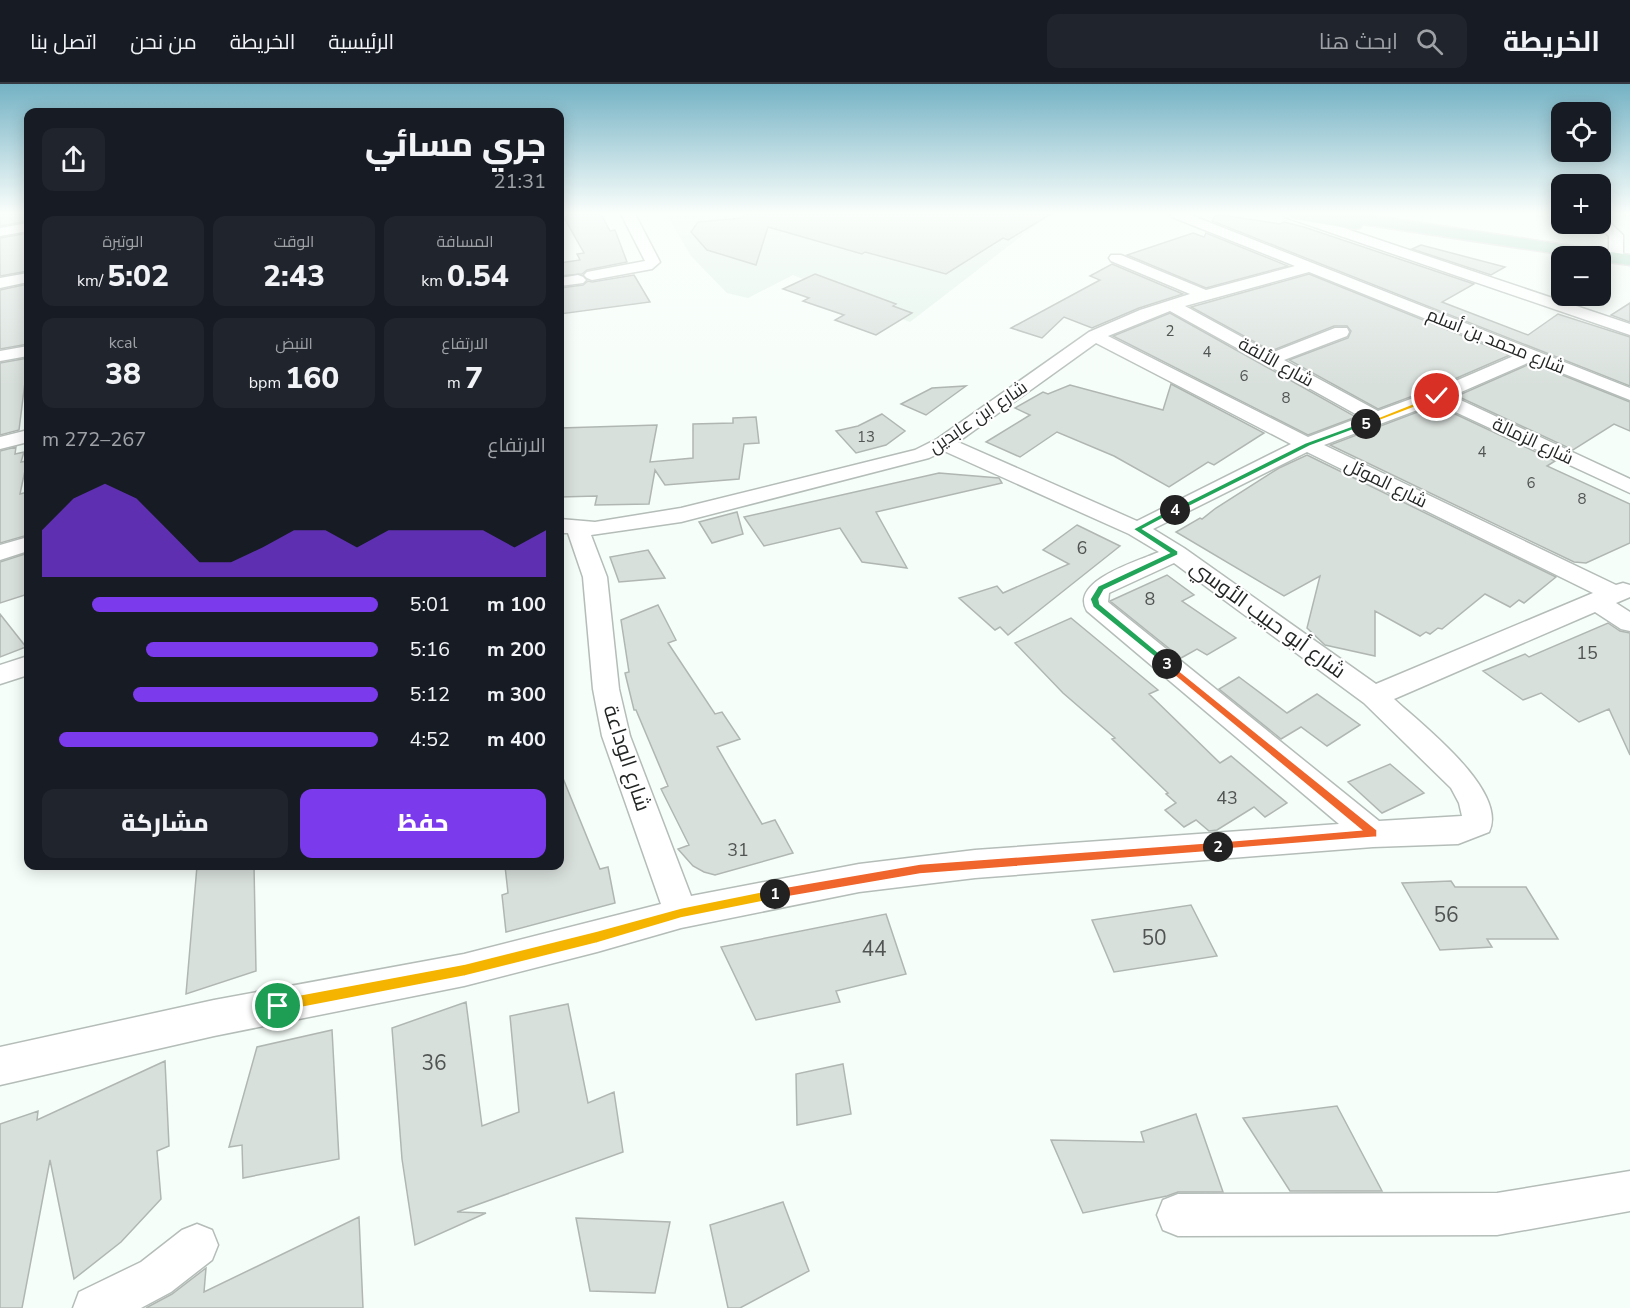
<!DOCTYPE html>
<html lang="ar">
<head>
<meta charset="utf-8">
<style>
	body { margin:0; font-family:"Nunito Sans",Cairo,sans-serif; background:#20242c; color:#f1f3f6; direction:rtl; height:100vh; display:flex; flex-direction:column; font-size:22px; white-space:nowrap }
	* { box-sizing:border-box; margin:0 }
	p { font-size:20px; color:#9ea1a6 }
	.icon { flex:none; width:33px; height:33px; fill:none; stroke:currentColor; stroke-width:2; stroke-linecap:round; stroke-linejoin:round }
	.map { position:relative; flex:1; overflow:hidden; direction:ltr }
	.drawer { position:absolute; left:24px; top:24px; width:540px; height:762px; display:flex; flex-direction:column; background:#171b24; border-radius:12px; box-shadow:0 3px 15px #0003; direction:rtl }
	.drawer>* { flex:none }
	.controls { position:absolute; left:1551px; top:18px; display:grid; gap:12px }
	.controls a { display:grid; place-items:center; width:60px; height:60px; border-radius:12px; background:#171b24; box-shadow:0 3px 15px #0003; font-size:30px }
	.pin { position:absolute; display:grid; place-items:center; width:51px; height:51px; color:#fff; margin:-26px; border:3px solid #fff; border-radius:50%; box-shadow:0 2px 6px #0007 }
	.km { position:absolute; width:30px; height:30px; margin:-15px; border-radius:50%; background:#222; color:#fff; font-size:16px; line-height:30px; text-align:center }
	.round { display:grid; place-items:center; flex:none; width:63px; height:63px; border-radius:12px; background:#20242c }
	.head { display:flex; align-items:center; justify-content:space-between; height:102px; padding:0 18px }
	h1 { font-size:33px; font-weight:800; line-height:45px }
	.metrics { display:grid; grid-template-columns:repeat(3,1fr); gap:9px; height:102px; padding:6px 18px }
	.metrics div { display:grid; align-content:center; border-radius:12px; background:#20242c; text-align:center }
	.metrics b { font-size:30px; font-weight:800 }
	.metrics small { font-size:16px; font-weight:400 }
	.metrics p { font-size:16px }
	.chart { height:168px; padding:12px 18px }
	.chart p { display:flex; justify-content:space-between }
	.chart svg { width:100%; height:108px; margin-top:6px; fill:#7c3aed; opacity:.7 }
	.action { display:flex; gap:12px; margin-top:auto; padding:12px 18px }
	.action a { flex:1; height:69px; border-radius:12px; background:#7c3aed; color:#fff; font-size:24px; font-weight:800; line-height:69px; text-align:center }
	.action a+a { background:#20242c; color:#f1f3f6 }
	ul { padding:0 18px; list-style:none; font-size:20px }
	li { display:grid; grid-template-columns:96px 72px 1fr; align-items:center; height:45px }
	li i { height:15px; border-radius:8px; background:#7c3aed }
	header { display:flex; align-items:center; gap:36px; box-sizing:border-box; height:84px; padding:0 30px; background:#171b24; border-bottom:2px solid #363941 }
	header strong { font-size:28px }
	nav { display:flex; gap:33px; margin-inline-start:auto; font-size:21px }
	.search { width:420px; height:54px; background:#20242c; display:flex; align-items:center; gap:15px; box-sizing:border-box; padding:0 21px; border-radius:12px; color:#9ea1a6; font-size:22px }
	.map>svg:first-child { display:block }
	.built { fill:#e3f3ea }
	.building { fill:#d8e0dc; stroke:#b0b7b3; stroke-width:1.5 }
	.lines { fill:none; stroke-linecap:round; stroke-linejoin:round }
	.minor-casing { stroke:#b5bdb9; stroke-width:3 }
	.major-casing { stroke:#d7d8d8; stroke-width:3 }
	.minor { fill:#fff; fill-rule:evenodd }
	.major { fill:#add9c4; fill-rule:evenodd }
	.split-1 { fill:#f5b400; stroke:#fff; stroke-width:1.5 }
	.split-2 { fill:#f0652b; stroke:#fff; stroke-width:1.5 }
	.split-3 { fill:#f0652b; stroke:#fff; stroke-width:1.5 }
	.split-4 { fill:#22a559; stroke:#fff; stroke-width:1.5 }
	.split-5 { fill:#22a559; stroke:#fff; stroke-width:1.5 }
	.split-6 { fill:#f5b400; stroke:#fff; stroke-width:1.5 }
	.labels { text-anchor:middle; stroke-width:4.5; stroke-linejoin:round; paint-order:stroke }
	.far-number-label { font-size:15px; fill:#505452 }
	.far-street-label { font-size:18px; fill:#232624; stroke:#fff }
	.number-label { font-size:18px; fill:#505452 }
	.street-label { font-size:21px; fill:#232624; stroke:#fff }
	.near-number-label { font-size:21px; fill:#505452 }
</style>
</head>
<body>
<header>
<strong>الخريطة</strong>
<div class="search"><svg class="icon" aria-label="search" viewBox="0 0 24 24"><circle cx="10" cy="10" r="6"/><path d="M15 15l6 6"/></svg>ابحث هنا</div>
<nav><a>الرئيسية</a><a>الخريطة</a><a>من نحن</a><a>اتصل بنا</a></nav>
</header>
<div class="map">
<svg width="1630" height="1224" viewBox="0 0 1630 1224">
	<rect width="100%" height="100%" fill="#f6fef9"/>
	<path class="built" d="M666,130H1050L910,238L793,191L748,214L727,209L691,172Z"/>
	<path class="building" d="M0,130H28V137L0,142Z
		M562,130H601L610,147L615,146L627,178L587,186L582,190L560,192V179L580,176L577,170L584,169Z
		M744,130H1051L1008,156L1003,154L946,190L865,168L862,170L768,143L756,181L707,166L691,148L698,138L743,134Z
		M1222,131L1280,140L1284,138L1304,143L1474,200L1442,218L1528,251L1558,230L1630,253V302L1212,137L1215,132Z
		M28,149V187L0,192V154Z
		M1193,149L1204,153L1206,149L1288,182L1206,204L1127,171Z
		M1421,161L1505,183L1491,191L1412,165Z
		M1112,180L1183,210L1139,224L1092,244L1064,233L1042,254L1011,244L1100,196L1090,192Z
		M815,190L896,220L893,222L912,229L876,251L835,236L844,231L803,217L809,214L783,205Z
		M1309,190L1510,271L1429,306L1378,325L1289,276L1348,254L1351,247L1347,242H1334L1271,267L1191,223Z
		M634,191L650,218L560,230V204L583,201L588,197L592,198Z
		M28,200V260L0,265V206Z
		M1630,219V238L1611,231Z
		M1170,229L1356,333L1308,351L1113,252Z
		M28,274L19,346L0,351V279Z
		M1532,279L1630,318V347L1614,340L1573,366L1457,312Z
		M1171,300L1264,349L1214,381L1208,378L1169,403L1114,372L1057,348L1020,373L986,358L1030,331L1015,324L1043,308L1048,310L1070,301L1163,326Z
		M966,302L926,331L901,320L932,304Z
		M1436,321L1555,377L1547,382L1630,420V459L1586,479L1574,478L1330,361Z
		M882,330L905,347L886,361L856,369L836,347L858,342Z
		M756,333L759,359L744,360L739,395L665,401L655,386L649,420L595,421L597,412L560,413V344L657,341L650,378L693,374V340L733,339V334Z
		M16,363L15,370L24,368L21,378L27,377L20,410L28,408V451L0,459V367Z
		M1307,371L1556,493L1524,519L1519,516L1510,523L1485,510L1442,545L1438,544L1430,550L1426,548L1420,552L1375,527V572L1325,561L1307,544L1320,492L1284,512L1176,448L1200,434L1202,435L1216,424L1279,384Z
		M939,389L999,394L1002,399L876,428L907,484L862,478L840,444L764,462L744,433Z
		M737,428L743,450L712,459L699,438Z
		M1077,441L1120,462L1008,551L1000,543L995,546L959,514L997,502L1003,509L1069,480L1043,466Z
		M648,466L665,494L619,498L610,473Z
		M28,469V510L0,519V478Z
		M1167,491L1194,511L1182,517L1236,554L1207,571L1197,565L1181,574L1110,517Z
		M658,521L676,556L668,559L715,630L722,628L740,655L717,663L762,740L775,736L793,769L715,791L704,788L693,782L678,765L689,761L661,705L668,702L636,626H634L625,589L629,588L621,536Z
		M0,530L26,563L0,573Z
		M1071,534L1158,606L1149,610L1220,679L1231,672L1287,719L1265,733L1254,723L1217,746L1209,747L1196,736L1184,743L1165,726L1176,719L1166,710L1168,709L1112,655L1115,654L1063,609L1015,559Z
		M1608,539L1620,547L1630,549V671L1609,625L1579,638L1541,609L1523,616L1483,587L1525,570L1529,573Z
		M1239,593L1287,629L1317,610L1360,641L1327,662L1301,643L1281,655L1219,605Z
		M1390,680L1424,709L1382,729L1348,698Z
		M560,687L600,785L608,783L615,819L506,848L502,811L508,809L505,782H560Z
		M197,782H254L256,887L186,910Z
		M1451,797L1455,803H1526L1558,855H1487L1492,863L1440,866L1402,799Z
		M1191,821L1217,872L1114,888L1092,836Z
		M886,830L906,890L836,907L840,918L756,936L721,863Z
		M466,918L482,1042L519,1028L510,932L568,920L588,1019L614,1008L623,1068L457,1128L486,1129L415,1161L402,1075L392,944Z
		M332,946L339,1075L243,1094L242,1061L229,1063L257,963Z
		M165,977L169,1062L157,1067L161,1115L121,1158L74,1195L50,1076L22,1224H0V1040L38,1027L37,1036Z
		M843,980L851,1030L797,1041L796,990Z
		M1337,1022L1382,1107H1290L1243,1034Z
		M1196,1030L1223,1108H1178L1167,1112L1083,1129L1051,1056L1144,1058L1141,1048Z
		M783,1118L809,1187L740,1224H728L710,1141Z
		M359,1133L363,1224H146L172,1210L206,1184L204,1208Z
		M576,1134L670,1138L655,1209L590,1207Z"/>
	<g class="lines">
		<defs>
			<path id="minor" d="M621,130H635L660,178L652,185L592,196L587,194L584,191L587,188L645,177Z
				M1170,130H1188L1630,304V316L1532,277L1452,312L1630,395V409L1436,319L1324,361L1616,501L1623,499L1630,501V513L1616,519L1630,528V547L1621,545L1595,528L1394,615C1421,640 1509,707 1489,748L1458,760L1373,763L975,794L859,808L681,844L597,868L464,902L214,952L0,1001V963L214,916L464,870L661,820L602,652L593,605L583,493L568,449H560V435L595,438L681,424L915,366L937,355L1089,248L1140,226L1190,210L1111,177L1109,174L1111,171H1121L1206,206L1295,182L1172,133ZM1309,188L1516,271L1430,308L1378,327L1284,276L1347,252L1349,248L1347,244H1335L1271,269L1185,222ZM1170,227L1361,333L1308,353L1108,252ZM1096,259L1291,360L1137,437L958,358ZM944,367L1129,450L1159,468C1138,477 1069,497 1087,527L1339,740L975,766L859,780L691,812L630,652L619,605L607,493L591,451L681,438L929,374ZM1307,368L1593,509L1376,600L1184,464L1153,445ZM1174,479L1364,619L1451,704L1459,719L1462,732L1379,737L1108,518L1109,509Z
				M1283,130H1302L1630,240V251L1285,133Z
				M1600,133L1605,134L1623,151V174L1621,177H1611L1609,174V152L1595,140H1600Z
				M28,139V147L0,152V144Z
				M28,189V198L0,204V194Z
				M578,191L583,193L586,196L583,199L560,202V194Z
				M28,262V272L0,277V267Z
				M28,346V358L0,365V353Z
				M28,453V467L0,476V461Z
				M28,572V591L0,600V581Z
				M1630,1087V1127L1497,1151L1178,1152L1163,1146L1157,1131L1163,1116L1178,1110L1497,1109Z
				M197,1140L212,1146L218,1161L212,1176L171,1208L141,1224H73L79,1208L141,1178L182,1146Z"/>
			<path id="major" d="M1285,130H1362L1630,171V181L1600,177V172H1573L1362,140L1360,144L1354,145L1293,135Z"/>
		</defs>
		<use href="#minor" class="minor-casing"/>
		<use href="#major" class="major-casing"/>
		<use href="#minor" class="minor"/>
		<use href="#major" class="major"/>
	</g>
	<linearGradient id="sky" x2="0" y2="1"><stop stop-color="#74b2c4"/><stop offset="0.43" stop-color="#fbfffc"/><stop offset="1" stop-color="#fbfffc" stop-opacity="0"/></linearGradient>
	<rect width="1630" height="301" fill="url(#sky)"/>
	<path class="split-1" d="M775,805L781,810L775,815L681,834L597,859L465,892L278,928L274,926L272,922L274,917L278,915L465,880L597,847L681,824Z"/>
	<path class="split-2" d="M1218,758L1223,763L1218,767L920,790L775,815L769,810L775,805L920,780Z"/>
	<path class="split-3" d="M1167,577L1377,746V753L1214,766L1212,763L1218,758L1361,746L1163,582V578Z"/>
	<path class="split-4" d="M1172,424L1179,426L1143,445L1178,467V471L1104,506L1099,515L1100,520L1170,578V582L1167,583L1093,523L1090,515L1098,502L1169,469L1133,445Z"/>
	<path class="split-5" d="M1363,338L1369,340L1310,362L1178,428L1171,426L1305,359Z"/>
	<path class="split-6" d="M1437,310L1439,314L1368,341L1362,340Z"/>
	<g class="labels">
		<g class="far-number-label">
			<text x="1170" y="252">2</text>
			<text x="1207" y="273">4</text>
			<text x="1244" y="297">6</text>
			<text x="1286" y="319">8</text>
			<text x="866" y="358">13</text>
			<text x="1482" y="373">4</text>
			<text x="1531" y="404">6</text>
			<text x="1582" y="420">8</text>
		</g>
		<g class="far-street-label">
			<text transform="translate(1496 257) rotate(22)" y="6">شارع محمد بن أسلم</text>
			<text transform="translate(1276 278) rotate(29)" y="6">شارع الألفة</text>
			<text transform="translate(978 333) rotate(-34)" y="6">شارع ابن عابدين</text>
			<text transform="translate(1533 357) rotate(25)" y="6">شارع الزمالة</text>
			<text transform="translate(1386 399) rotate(26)" y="6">شارع الموئل</text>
		</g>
		<g class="number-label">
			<text x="1082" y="470">6</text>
			<text x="1150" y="521">8</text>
			<text x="1587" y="575">15</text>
			<text x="1227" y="720">43</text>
			<text x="738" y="772">31</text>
		</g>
		<g class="street-label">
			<text transform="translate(1268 535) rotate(36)" y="7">شارع أبو حبيب الأوسي</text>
			<text transform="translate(627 674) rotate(72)" y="7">شارع الوداعة</text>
		</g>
		<g class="near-number-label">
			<text x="1446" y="838">56</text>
			<text x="1154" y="861">50</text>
			<text x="874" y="872">44</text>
			<text x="434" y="986">36</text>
		</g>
	</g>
</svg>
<div class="controls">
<a><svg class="icon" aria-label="locate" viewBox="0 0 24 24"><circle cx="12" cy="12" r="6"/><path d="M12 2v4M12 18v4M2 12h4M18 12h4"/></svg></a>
<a>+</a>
<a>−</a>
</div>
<div class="pin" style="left:278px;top:922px;background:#1e9e55"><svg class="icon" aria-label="arrive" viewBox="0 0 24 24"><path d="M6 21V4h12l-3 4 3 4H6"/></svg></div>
<div class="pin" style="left:1437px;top:312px;background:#d93025"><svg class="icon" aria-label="check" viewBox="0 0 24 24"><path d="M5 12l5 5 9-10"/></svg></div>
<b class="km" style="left:775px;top:810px">1</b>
<b class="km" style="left:1218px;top:763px">2</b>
<b class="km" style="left:1167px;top:580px">3</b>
<b class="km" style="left:1175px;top:426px">4</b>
<b class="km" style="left:1366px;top:340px">5</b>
<section class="drawer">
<div class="head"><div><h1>جري مسائي</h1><p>21:31</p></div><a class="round"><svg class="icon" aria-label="share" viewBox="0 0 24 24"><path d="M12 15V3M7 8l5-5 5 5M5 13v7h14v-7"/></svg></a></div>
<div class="metrics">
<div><p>المسافة</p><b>0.54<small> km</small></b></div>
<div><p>الوقت</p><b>2:43</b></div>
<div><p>الوتيرة</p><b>5:02<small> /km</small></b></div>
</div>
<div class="metrics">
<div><p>الارتفاع</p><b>7<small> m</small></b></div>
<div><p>النبض</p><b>160<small> bpm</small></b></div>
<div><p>kcal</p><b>38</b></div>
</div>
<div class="chart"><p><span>الارتفاع</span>267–272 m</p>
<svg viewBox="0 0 160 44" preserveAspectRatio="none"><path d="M0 44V25L10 12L20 6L30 12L40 25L50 38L60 38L70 32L80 25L90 25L100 32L110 25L120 25L130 25L140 25L150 32L160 25V44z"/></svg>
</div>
<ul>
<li><b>100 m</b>5:01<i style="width:85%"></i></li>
<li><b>200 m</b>5:16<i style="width:69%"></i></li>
<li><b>300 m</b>5:12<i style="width:73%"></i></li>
<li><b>400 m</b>4:52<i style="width:95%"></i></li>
</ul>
<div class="action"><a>حفظ</a><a>مشاركة</a></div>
</section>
</div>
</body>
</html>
